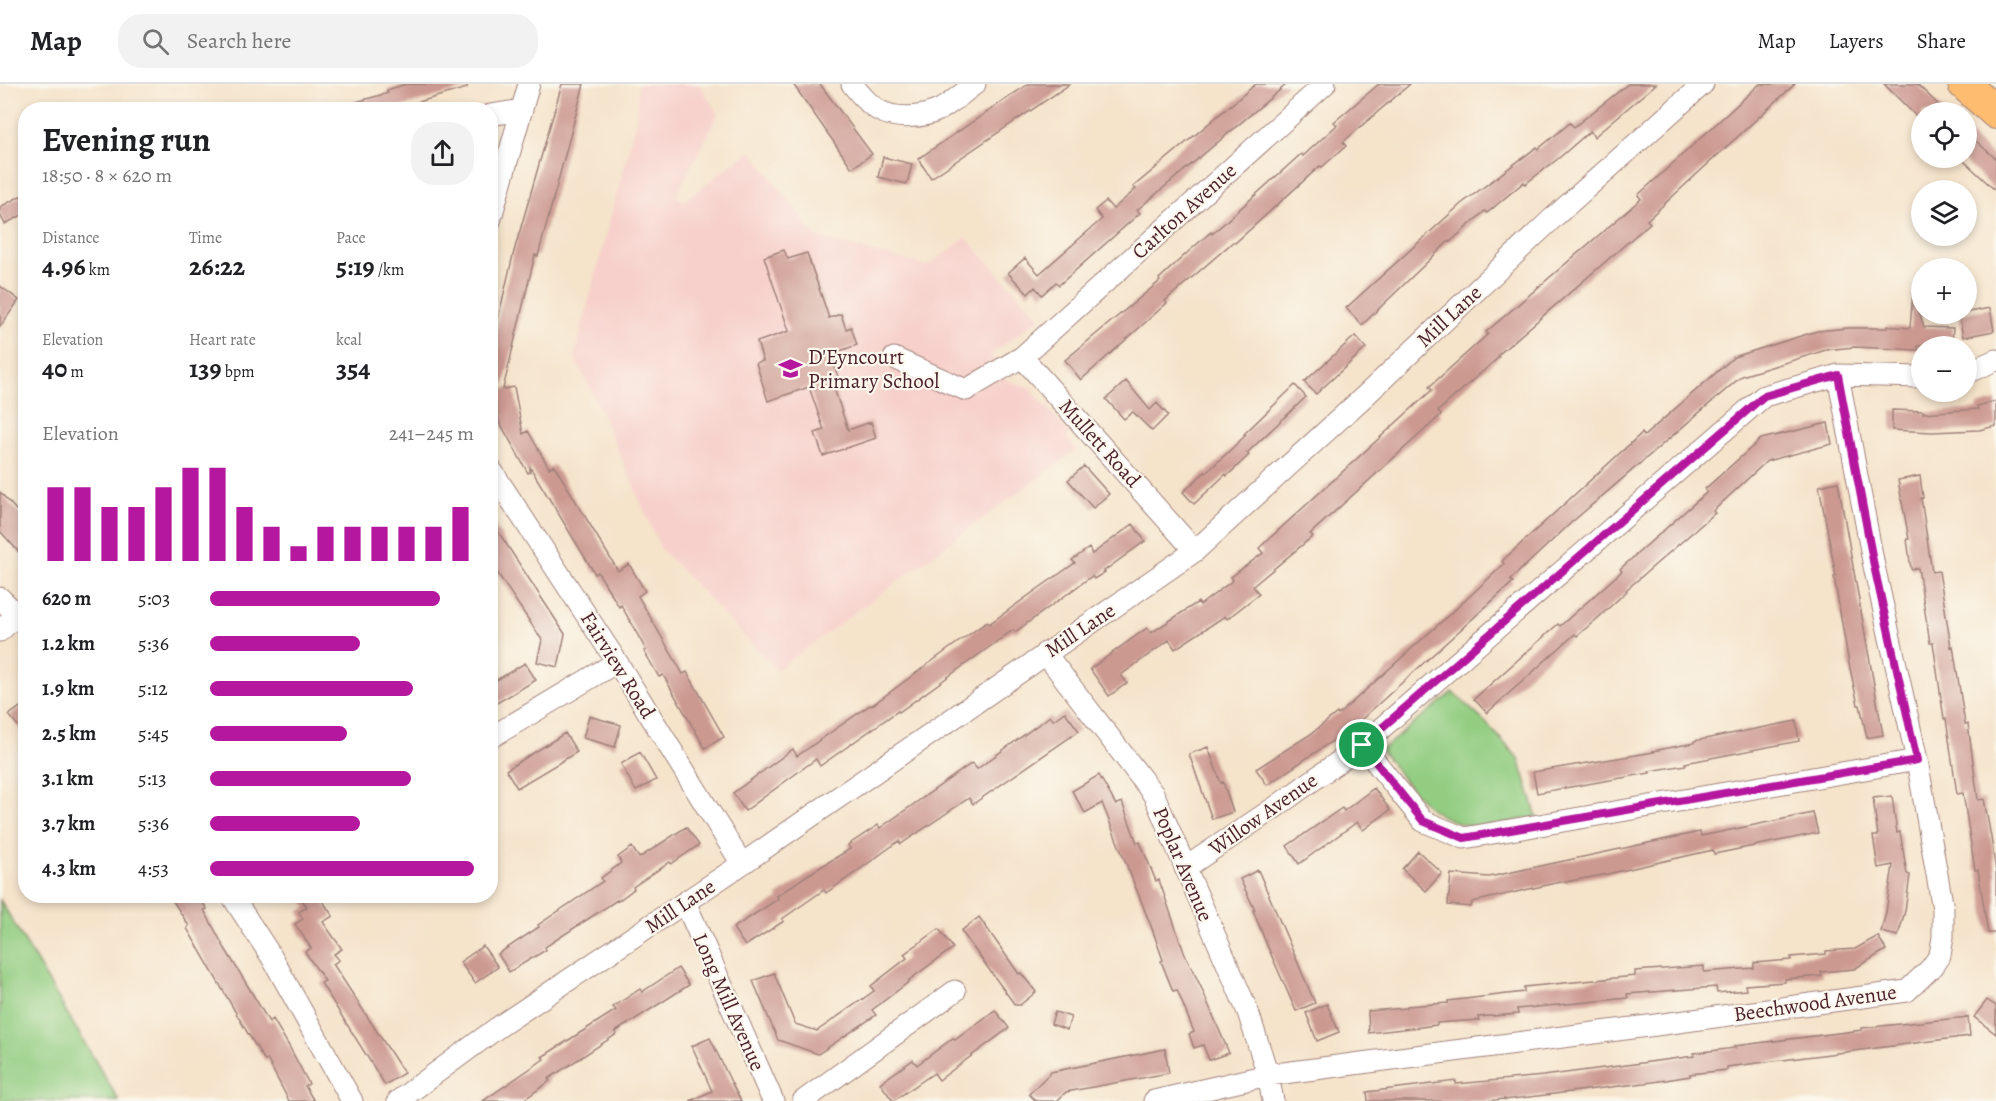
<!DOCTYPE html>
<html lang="en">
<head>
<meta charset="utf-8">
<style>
	body { margin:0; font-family:Alegreya,serif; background:#f2f2f2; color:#202124; height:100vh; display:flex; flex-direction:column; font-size:22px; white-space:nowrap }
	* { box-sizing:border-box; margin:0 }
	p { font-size:20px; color:#757577 }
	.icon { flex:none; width:33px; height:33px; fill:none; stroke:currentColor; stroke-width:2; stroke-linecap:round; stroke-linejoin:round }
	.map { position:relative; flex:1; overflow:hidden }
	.details { position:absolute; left:18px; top:18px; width:480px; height:801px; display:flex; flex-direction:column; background:#fff; border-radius:24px; box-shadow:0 3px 9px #0003 }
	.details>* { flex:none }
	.controls { position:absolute; left:1911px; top:18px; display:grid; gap:12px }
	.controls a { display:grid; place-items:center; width:66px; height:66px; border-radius:50%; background:#fff; box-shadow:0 3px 9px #0003; font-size:30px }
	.pin { position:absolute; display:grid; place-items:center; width:51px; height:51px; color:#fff; margin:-26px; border:3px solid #fff; border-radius:50%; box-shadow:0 2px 6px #0007 }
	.round { display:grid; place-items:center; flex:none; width:63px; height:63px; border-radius:24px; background:#f2f2f2 }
	.headline { display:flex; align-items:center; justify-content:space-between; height:102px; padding:0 24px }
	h1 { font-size:33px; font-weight:600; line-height:45px }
	.metrics { display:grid; grid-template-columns:repeat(3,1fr); gap:9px; height:102px; padding:6px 24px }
	.metrics div { display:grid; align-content:center }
	.metrics b { font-size:26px; font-weight:600 }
	.metrics small { font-size:16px; font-weight:400 }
	.metrics p { font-size:16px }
	.chart { height:168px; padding:12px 24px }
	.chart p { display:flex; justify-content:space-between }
	.chart svg { width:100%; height:108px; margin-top:6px; stroke:#b5179e; stroke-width:6 }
	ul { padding:0 24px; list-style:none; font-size:20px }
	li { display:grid; grid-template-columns:96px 72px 1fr; align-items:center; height:45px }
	li i { height:15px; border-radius:8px; background:#b5179e }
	header { display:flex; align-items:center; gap:36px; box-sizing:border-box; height:84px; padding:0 30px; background:#fff; border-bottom:2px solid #e0e0e0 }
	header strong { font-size:28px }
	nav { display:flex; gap:33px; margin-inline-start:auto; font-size:21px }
	.search { width:420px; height:54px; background:#f2f2f2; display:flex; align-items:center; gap:15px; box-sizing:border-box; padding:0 21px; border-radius:24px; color:#757577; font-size:22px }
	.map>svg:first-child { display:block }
	.built { fill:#f7d0cb }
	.green { fill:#93cd82; stroke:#6e7656; stroke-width:1.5 }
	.building { fill:#cc9991 }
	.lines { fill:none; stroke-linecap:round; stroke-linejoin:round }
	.minor-casing { stroke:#a0817a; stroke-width:23 }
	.highway-casing { stroke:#a0817a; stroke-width:34 }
	.minor { stroke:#fff; stroke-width:21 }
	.highway { stroke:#fdbc6f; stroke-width:32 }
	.route-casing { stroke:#fff; stroke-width:12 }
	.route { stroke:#b5179e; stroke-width:8 }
	.labels { text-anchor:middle; stroke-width:4.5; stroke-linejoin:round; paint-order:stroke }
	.street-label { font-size:21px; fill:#4a1f2b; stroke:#fbf7ec }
	.poi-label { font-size:21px; fill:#4a1f2b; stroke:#fbf7ec; text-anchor:start }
</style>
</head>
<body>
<header>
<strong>Map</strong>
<div class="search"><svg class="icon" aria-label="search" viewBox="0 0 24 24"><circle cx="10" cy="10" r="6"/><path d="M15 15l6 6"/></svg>Search here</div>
<nav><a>Map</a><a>Layers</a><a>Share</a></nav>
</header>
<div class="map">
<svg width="1996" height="1017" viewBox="0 0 1996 1017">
	<rect width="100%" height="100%" fill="#fbf7ec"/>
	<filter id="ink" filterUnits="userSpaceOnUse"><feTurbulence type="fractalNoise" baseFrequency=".0167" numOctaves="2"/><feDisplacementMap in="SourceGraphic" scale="12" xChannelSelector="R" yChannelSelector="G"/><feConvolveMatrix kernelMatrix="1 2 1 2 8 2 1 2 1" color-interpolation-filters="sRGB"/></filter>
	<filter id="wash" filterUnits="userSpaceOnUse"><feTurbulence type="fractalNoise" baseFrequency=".008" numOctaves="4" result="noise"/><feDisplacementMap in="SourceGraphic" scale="24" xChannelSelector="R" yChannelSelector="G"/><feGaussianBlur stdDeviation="1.35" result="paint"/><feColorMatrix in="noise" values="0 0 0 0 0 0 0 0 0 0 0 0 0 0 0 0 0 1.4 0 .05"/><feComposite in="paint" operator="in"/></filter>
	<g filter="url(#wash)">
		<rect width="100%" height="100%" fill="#f5e3ca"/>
		<path class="built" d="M638,0H699L718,30L676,112L684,117L751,66L816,153L927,182L966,154L1040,234L990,271L1008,297L1029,303L1069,348L1068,355L1076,366L777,586L661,465L592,307L574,273L636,36Z"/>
		<path class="green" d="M1453,608L1487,640L1519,675L1537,733C1522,735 1484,744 1472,742C1426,735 1407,699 1381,666Z
			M0,816L119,1017H0Z"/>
		<g id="blocks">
			<path class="building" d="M406,0H467V4L391,26H345V21L388,9L387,6Z
				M562,0H584L538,172L535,171L503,305L514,303L523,350L528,347L549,384L554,381L618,487L629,480L645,507L638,512L683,590L687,588L724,653L705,664L663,591L659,593L644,567L646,566L621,521L619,523L598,488L595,490L530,383V388L528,389L499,337L490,295V269L513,171Z
				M793,0H820L872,70L852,84Z
				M1028,0H1070L931,94L918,75Z
				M1256,0H1287L1137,126L1140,129L1059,201L1056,198L1042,211L1035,203L1028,210L1008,189L1025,174L1039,190L1102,135L1095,126L1106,117L1113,125L1136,105L1133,103Z
				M1379,0H1410L1343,58L1346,62L1322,83L1320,82L1235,159L1233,158L1165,217L1167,219L1081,296L1065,276L1160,197L1159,195L1188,168L1211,148L1212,150L1301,70L1303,72L1337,41L1334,38Z
				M1628,0H1656L1594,53L1590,47L1559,74L1525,100L1524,98L1487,129L1485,127L1450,158L1449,157L1362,241L1346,224L1461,120L1537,63L1538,65L1570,39L1574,43Z
				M1760,0H1795L1647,136L1650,139L1498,271L1499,273L1438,327L1441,331L1310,450L1313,452L1253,502L1259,510L1227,535L1225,532L1175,565L1169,556L1121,591L1127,599L1109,612L1090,585L1147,544L1151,549L1198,518L1200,521L1233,496L1231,493L1263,469L1259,464L1432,306L1429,303L1488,250L1486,248L1641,115L1638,111Z
				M1884,0H1917L1946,28H1922V38Z
				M1966,48L1996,75V107L1964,77V74H1966Z
				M883,73L912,80L907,100L878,93Z
				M26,109V129L5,140L0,131V123Z
				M784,166L788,175L807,169L829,234L841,230L846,245L851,243L857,261L831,270L838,293L831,295L848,346L871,338L876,354L823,372L815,349L824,346L809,303L768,317L756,279L763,277L757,258L789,247L764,173Z
				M0,202L19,216L0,243Z
				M1913,208L1924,243L1953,244L1952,262H1918V266L1854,263L1826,266L1742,292L1572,438L1510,496L1513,498L1353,643L1267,701L1256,685L1311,650L1337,629L1338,631L1471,511L1504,480L1502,477L1642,349L1644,352L1734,273L1817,247L1847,244H1887V242L1910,244Z
				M1990,224L1994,247L1963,253L1959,230Z
				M1355,252L1366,264L1316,310L1304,298Z
				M1126,297L1150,326L1157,319L1168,331L1152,347L1133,328L1124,335L1106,315Z
				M1295,301L1306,313L1247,369L1249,371L1227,392L1226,390L1194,420L1183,408L1205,388L1206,389L1246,351L1244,350Z
				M1996,317V342L1979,346L1932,348L1892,346V326L1923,327V329L1978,325L1977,322Z
				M1828,339L1832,360L1767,377L1713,427L1715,429L1626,506L1627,507L1598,534L1577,552L1575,550L1487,629L1474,615L1558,540L1560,542L1622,487L1620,485L1707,408L1705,405L1761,355Z
				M1084,382L1109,410L1093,424L1068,396Z
				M1920,392L1923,414H1921L1932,488L1939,487L1951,563L1953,562L1965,640H1968L1978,716L1984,715L1991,753L1996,788V849H1988L1978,786H1975L1963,709L1957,710L1946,635H1944L1933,559H1930L1918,484L1911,485L1907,455H1909L1898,396Z
				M1838,398L1883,651L1867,654L1860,621H1858L1849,580L1834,493L1836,492L1819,402Z
				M0,408L26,437V476L0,447Z
				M490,435L565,550L558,583L537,578L542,556L490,478Z
				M1133,440L1145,457L1104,487L1105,488L1094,495L1092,492L1015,548L1013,546L899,628L898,627L820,682L816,675L745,727L733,709L767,684L793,665L797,672L870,621L871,622L950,564L987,538L989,540L1039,504L1075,479L1072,476L1089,464L1092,470Z
				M525,579L536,596L490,623V600Z
				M26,619V652L9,631Z
				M1065,628L1079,647L973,720L969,714L901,760L899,757L856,788L826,809L824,806L782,835L784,837L745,862L733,844L778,815L777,812L806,792L850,765L848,761L878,741L880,744L972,679L977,685L1050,632L1053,636Z
				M589,632L621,641L615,663L583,654Z
				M1796,637L1799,657L1685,679L1686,681L1649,687L1650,689L1537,709L1533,688L1654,668L1653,667L1694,659V657Z
				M565,649L577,668L517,704L506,686Z
				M1208,663L1221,699L1223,698L1233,728L1212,735L1189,670Z
				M640,668L656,696L636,707L621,680Z
				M1099,691L1116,721L1122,718L1137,759L1140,758L1156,797L1159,796L1184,868L1201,903L1229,969L1209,976L1203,961L1194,964L1189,950L1194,948L1177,906L1173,907L1161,877L1163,876L1151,842L1102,719L1085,729L1072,707Z
				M1374,704L1390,726L1363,746L1357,738L1299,780L1287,762L1342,724L1344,727Z
				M1892,712L1897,749L1900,748L1907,790L1910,791L1905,827L1898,852L1881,848L1886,828L1893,781L1878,784L1873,752H1878L1873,714Z
				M1813,729L1818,749L1714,770L1713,766L1603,791L1565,798V797L1472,818L1471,823L1448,821L1451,790L1489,793L1700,748L1701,752Z
				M686,743L699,761L671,780L670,778L633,803L634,805L618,817L617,816L545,863L546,866L509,888L498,870L539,843L538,841L603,797L601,794L621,779L618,773L632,763L639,774Z
				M1418,767L1442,789L1426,807L1402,785Z
				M1258,786L1315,919L1296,927L1266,859L1253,826H1255L1240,795Z
				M182,812H198L207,825L204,826L224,863L249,904L269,938L273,935L289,962L309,1000L305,1002L314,1017H289L267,975L265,977L247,948L187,844L189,842L173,817Z
				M300,812H319L333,832L323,838L342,865L334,870L339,876L333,880L404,989L385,1001L321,899L325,897L305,868L311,864L295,840L303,835L299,828L307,823Z
				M979,833L1019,890L1021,889L1036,908L1020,921H1015L961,847Z
				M939,845L953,864L909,896L910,897L872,926L876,931L818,970L778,956L753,897L774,889L795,940L817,947L874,907L871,902L907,874L904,870Z
				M1878,852L1886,866L1854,885L1821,888L1822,892L1785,895V898L1745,901L1746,906L1717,909L1716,903L1627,910L1628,914L1517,925L1518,930L1478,933L1479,936L1437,939V941L1369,949L1368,927L1407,924V922L1448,919V917L1524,908V903L1635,892V887L1704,882V888L1754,884V879L1791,876V873L1826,870V867L1855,865Z
				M483,862L498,883L475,899L460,878Z
				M678,884L689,901L615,948L617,950L548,995L550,997L522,1017H483L544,975L542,973L616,926L613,923L640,905L642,908Z
				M1987,916L1996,922V950L1974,933Z
				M1327,920L1339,948L1317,957L1306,929Z
				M995,926L1009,944L939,996L934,989L893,1017L880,999L913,976L917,981L953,954L955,956Z
				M1055,928L1071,933L1067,946L1051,940Z
				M1968,933L1970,952L1727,983V986L1690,990V992L1653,998L1505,1016V1015L1485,1017H1368L1367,1008L1456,997V1000L1543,992L1694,972V969L1735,964L1734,962L1862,946V944Z
				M710,954L731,998L741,1017H690L712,1007L692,962Z
				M1165,965L1169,989L1066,1008L1057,1017H1036L1029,1010L1051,988Z"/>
		</g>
	</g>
	<g filter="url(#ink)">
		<use href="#blocks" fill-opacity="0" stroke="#a0817a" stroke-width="1.5"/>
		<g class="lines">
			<defs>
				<path id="minor" d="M852,0C859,9 868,20 878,26C895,36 924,34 941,25C953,18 964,8 975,0
					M490,31L522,26
					M490,137L529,0
					M894,274L966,306L1022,273
					M1966,289L1996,276
					M490,384L617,578L742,780
					M1195,467L1022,273L1325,0
					M0,514L26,540
					M0,547L17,531
					M1045,569L1154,711L1248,928L1268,991L1273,1017
					M490,654L617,578
					M1362,661L1423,737L1464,754L1917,676
					M1185,784L1277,722L1362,661L1764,312L1838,291L1922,293
					M232,812L271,872L352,1017
					M685,818L773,1017
					M398,1017L497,944L742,780L1195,467L1367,310L1553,134L1703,0
					M803,1017L955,907
					M1154,1017L1268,991L1656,941L1907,907L1931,884L1940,871L1943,853V825L1917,676L1874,482L1838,291"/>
				<path id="highway" d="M1964,0L1996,29"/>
			</defs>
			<use href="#minor" class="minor-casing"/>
			<use href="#highway" class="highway-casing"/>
			<use href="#minor" class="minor"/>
			<use href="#highway" class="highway"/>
		</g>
	</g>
	<g class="lines" filter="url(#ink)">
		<defs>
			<path id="route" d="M1838,291L1874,482L1917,676L1464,754L1423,737L1362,661L1764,312Z"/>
		</defs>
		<use href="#route" class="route-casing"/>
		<use href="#route" class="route"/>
	</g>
	<defs>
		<symbol id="school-bare" viewBox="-9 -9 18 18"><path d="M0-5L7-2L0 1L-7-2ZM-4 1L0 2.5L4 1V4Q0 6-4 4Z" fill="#b5179e" stroke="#fbf7ec" stroke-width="2.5" paint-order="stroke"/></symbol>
	</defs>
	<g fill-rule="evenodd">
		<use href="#school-bare" x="774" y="268" width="33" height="33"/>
	</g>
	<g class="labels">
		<g class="street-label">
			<text transform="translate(1184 127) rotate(-42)" y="7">Carlton Avenue</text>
			<text transform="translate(1449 232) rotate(-43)" y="7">Mill Lane</text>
			<text transform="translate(1100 359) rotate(48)" y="7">Mullett Road</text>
			<text transform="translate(1080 546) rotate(-34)" y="7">Mill Lane</text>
			<text transform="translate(618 581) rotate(58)" y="7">Fairview Road</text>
			<text transform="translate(1263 730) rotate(-35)" y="7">Willow Avenue</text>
			<text transform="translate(1183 780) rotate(67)" y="7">Poplar Avenue</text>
			<text transform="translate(680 822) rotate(-34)" y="7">Mill Lane</text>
			<text transform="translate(729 918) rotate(66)" y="7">Long Mill Avenue</text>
			<text transform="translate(1815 919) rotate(-8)" y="7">Beechwood Avenue</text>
		</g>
		<g class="poi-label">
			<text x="808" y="280">D'Eyncourt<tspan x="808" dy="24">Primary School</tspan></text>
		</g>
	</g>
</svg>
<div class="controls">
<a><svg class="icon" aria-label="locate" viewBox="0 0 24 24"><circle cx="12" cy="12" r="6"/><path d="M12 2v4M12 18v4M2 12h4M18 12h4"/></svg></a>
<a><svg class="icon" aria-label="layers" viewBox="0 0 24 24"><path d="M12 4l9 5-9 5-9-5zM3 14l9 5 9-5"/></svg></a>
<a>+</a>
<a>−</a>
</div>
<div class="pin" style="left:1362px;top:661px;background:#1e9e55"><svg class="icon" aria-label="arrive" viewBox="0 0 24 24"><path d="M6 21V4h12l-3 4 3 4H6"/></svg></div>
<section class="details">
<div class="headline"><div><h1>Evening run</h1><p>18:50 · 8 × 620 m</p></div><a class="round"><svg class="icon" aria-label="share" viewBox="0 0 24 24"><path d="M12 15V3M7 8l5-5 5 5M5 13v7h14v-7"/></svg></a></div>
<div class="metrics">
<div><p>Distance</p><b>4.96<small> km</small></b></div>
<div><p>Time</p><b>26:22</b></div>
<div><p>Pace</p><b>5:19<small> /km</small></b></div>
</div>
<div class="metrics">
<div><p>Elevation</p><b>40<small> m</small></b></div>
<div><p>Heart rate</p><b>139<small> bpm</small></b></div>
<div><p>kcal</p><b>354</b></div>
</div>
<div class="chart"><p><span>Elevation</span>241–245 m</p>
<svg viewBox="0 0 160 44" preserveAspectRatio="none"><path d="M5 44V14M15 44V14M25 44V22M35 44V22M45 44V14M55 44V6M65 44V6M75 44V22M85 44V30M95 44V38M105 44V30M115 44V30M125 44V30M135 44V30M145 44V30M155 44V22"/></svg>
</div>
<ul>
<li><b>620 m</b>5:03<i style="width:87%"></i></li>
<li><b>1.2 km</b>5:36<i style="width:57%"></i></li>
<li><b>1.9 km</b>5:12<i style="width:77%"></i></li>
<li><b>2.5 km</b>5:45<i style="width:52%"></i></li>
<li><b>3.1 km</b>5:13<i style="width:76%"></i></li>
<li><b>3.7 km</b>5:36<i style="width:57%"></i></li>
<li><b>4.3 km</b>4:53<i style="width:100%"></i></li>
</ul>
</section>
</div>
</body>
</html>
